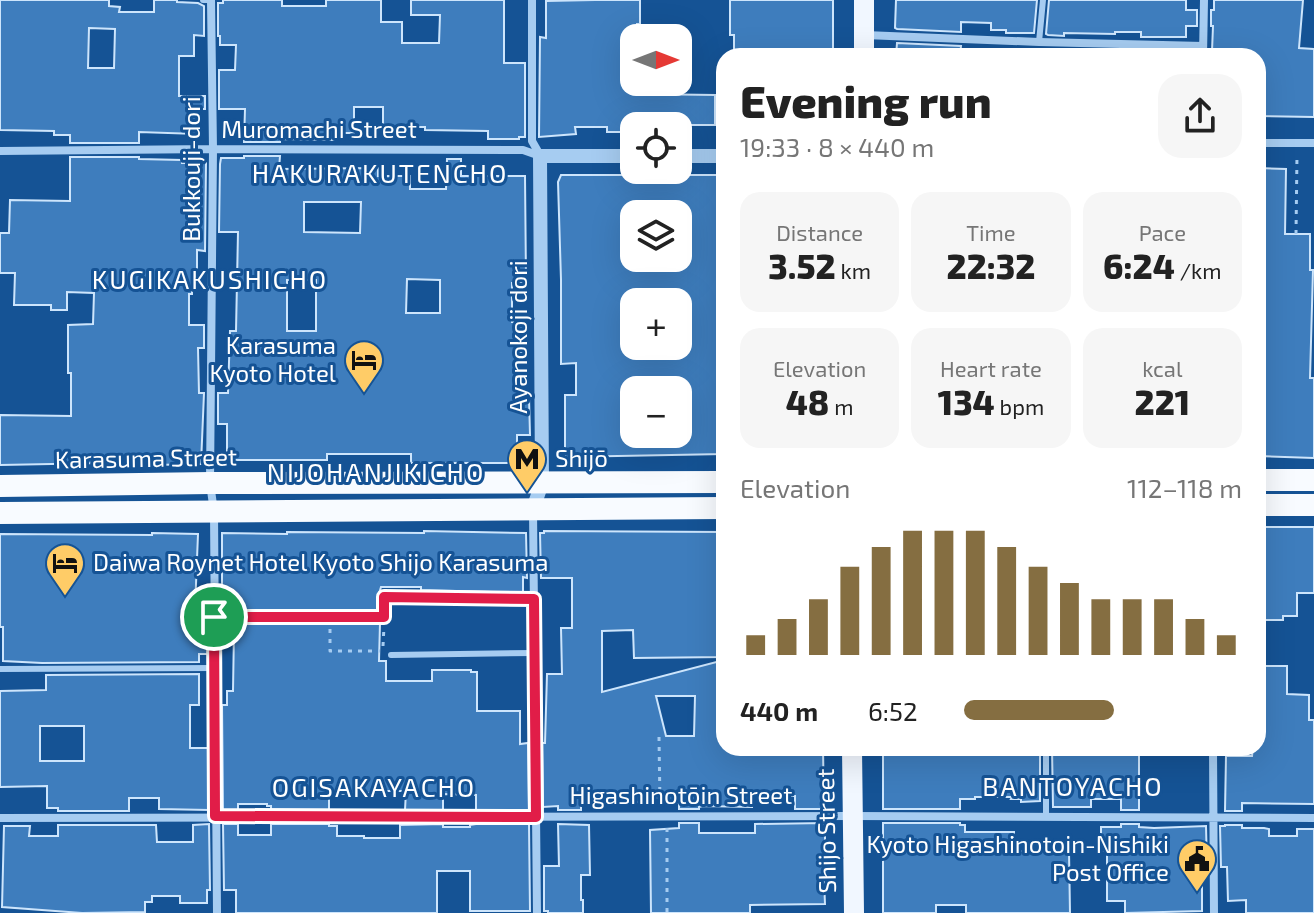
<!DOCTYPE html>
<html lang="en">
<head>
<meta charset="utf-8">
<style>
	body { margin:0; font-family:"Exo 2",sans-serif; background:#f6f6f6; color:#222; height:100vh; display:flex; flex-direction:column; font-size:30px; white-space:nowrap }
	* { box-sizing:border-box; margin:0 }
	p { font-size:26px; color:#767676 }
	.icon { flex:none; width:44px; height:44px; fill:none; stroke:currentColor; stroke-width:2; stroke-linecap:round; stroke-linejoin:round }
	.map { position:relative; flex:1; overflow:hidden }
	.details { position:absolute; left:716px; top:48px; width:550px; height:708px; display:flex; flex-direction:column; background:#fff; border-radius:24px; box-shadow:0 8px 32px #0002 }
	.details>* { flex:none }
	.needle { width:52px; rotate:90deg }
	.buttons { position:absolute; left:620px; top:24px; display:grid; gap:16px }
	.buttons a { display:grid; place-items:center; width:72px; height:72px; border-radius:16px; background:#fff; box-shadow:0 8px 32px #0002; font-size:40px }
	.pin { position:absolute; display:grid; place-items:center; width:68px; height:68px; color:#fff; margin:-34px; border:4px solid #fff; border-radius:50%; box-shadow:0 2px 8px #0007 }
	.round { display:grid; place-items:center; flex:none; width:84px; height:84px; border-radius:24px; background:#f6f6f6 }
	.head { display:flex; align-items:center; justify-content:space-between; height:136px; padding:0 24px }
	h1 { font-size:44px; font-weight:800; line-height:60px }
	.stats { display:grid; grid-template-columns:repeat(3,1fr); gap:12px; height:136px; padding:8px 24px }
	.stats div { display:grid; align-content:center; border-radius:20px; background:#f6f6f6; text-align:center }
	.stats b { font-size:34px; font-weight:800 }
	.stats small { font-size:22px; font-weight:400 }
	.stats p { font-size:22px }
	.chart { height:224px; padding:16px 24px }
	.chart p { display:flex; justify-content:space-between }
	.chart svg { width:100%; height:144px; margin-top:8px; stroke:#856e41; stroke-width:6 }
	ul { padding:0 24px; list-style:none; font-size:26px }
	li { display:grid; grid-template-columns:128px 96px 1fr; align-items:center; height:60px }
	li i { height:20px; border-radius:10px; background:#856e41 }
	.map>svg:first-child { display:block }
	.building { fill:#3e7dbd; stroke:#cde5fc; stroke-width:2; fill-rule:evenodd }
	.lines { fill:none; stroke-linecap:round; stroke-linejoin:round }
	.path { stroke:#a6ccf1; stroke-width:3; stroke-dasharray:4 6; stroke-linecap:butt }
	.service { stroke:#a6ccf1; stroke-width:6 }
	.minor { stroke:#a6ccf1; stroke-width:8 }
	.tertiary { stroke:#a6ccf1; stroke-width:14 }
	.primary { stroke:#f1f7ff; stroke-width:20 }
	.trunk { stroke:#f8fbff; stroke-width:22 }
	.route-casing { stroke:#fff; stroke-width:16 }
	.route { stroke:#e11d48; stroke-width:10 }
	.labels { text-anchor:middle; stroke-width:6; stroke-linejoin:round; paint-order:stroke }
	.street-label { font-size:24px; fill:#fff; stroke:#155395 }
	.poi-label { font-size:24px; fill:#fff; stroke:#155395; text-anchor:end }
	.neighbourhood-label { font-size:26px; letter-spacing:2px; fill:#fff; stroke:#155395 }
</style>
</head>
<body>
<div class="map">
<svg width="1314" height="913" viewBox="0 0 1314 913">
	<rect width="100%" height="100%" fill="#155395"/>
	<path class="building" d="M0,0H109V6L120,7L119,12H154V0H177V2L198,3L204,6V36L194,35V56H179V96H205V109H197V134L139,132V143H70V135H54V131L0,130ZM89,28L115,29L114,68H88Z
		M223,0H282V6H326V0H381V22H402V43H439L440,15H411V0H504V63H525V137H519V139H488V131L425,130V127H383V107H354V133H335V140L280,139V142H244L245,109H219V70H235L236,45H220V36H218V3H223Z
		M595,0H640V24H637V36H634V82H640V94L715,95V125H640L634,126V132H607V127H575L576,134L539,137L540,37L546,38V1Z
		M730,0H833V56H734V35H730Z
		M896,0H1037L1034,33H1006V30H991V23L961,22V32L897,29L895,28Z
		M1049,0H1186V10H1197V26H1186V37H1141V32H1115V34L1064,33V36L1048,35L1046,34Z
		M1214,0H1303L1299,48L1314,49V117L1258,116V56H1217V51H1212L1213,26H1211V10H1214Z
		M897,43L961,46L960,56H896Z
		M244,156H280L279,169L378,168V176H410V189H446L447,159H461V176H525L526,280H522V283H512V322H526L527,336H522V352H520L522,397H529L530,435H517V463H411V454H327V460H227V424H218V393H228L230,331H236L238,232H219L220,164L221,158H244ZM304,202H361L360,233L304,232ZM407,279L440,280V313H406ZM287,280H316V331H287Z
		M70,157H139V159L182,160V163H206L205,251L197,250V277H192V294H189V325H204V348H198L199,393H204L201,464L154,465V462L0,465V415L71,416V373H68V325L93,324L94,293L67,292V310H51V305H14L15,273H0V233H9L10,200L70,201Z
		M1258,168L1286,169L1285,234H1310V270H1313L1310,378H1314V458L1258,456V394H1261L1260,374H1264L1265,321H1258Z
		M561,175H724V454L565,457V395H576V363L561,364V280L558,182ZM634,214H678V258H634ZM634,302H678V346H628L627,312H634ZM631,390H678V434H632Z
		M1258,527H1314V593H1297V616H1283V620H1258Z
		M424,531L526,533L527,578L523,577V593L421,590V587H381L378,597V611H222V533L287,534V532L424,533Z
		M544,531L724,532V657L634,658L633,630L602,631V692L724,660V748H823L824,809H795V796H752V807L703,806L699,807V809H679V803H662V798H642L638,802L632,803L627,797H581V810H558V806L543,807L542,743H545L547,674H562L561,628H572V578H541L540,533H544ZM656,696H695L694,736H666Z
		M152,533L198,534L195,609H208V654H199V662L42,663L3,661V627H0V534L152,535Z
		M222,623H380L379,661H386V681H432V670H471V672H477V711H520V744L528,743L529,810H476V795L443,794V810H405L406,791H376V793L329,794V810H271V806H267V804H238V810H223L222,705H227V691H233L234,630H222Z
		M1258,666H1287V694L1309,695V720H1314V804L1242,803V811H1225L1226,756H1252L1253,748H1258Z
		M199,674V705H190V748H209V810L159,809V798H129V811H58V808H47V786L0,787V691L46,690V675ZM40,726H84V761H40Z
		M883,748H1040V801L1021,802V799H1011L1012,797H975V799H960V809H883Z
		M1052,748H1139V810H1121V799H1091V807H1053Z
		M679,823H699V833H755V824L825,823V856H823L825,904L750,905V913H651L650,830L679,828Z
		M883,823H960V825H965V832H1014V851H1069L1070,913H966V905H936V913H883Z
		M209,824L210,890H207V903H180V896H152V902H145V912L82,913L2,907L4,826H30L29,836H58V825H156L157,842H193V825Z
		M223,824H238V835H271V824H329V826H337V836H364V838H400V825L443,824V827H470V825L476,824H529L530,911H470V871H437V913H236V890H224Z
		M558,824L589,825L590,875H581V900H583V913H548V911H544V866H559Z
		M1121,824H1139V827L1154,828L1206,826L1207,867H1202V911L1125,913V901H1107V851H1101V827H1121Z
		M1225,825H1242V828H1264L1269,829V836H1297V829H1314V913H1246V900L1228,901L1227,867H1221L1220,826H1225Z"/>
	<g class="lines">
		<path class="path" d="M1296,234L1297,154
			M330,629V651H380
			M383,646L384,626
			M659,737L660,805
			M667,828V913"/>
		<path class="service" d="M203,0H211
			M1039,42L1043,0
			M214,617H384V597L534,599
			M391,655L534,653
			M0,669L215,668
			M1046,817V748"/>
		<path class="minor" d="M211,0L213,149L210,483L214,512L217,913
			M532,0V141L540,155
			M865,35L1039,42L1203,46
			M1203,56L1204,0
			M1258,143H1314
			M0,151L213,149L523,150L540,156
			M533,510L537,913
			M1213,748L1214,913
			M0,818L853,816L1314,818"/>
		<path class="tertiary" d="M678,156H724
			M533,509L542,483L540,156H634"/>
		<path class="primary" d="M864,56V0
			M852,748L854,913"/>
		<path class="trunk" d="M1258,480H1314
			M0,486L210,483L724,482
			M1258,505H1314
			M0,513L724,508"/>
	</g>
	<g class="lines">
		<defs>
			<path id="route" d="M384,597L534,599L536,817L215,816L214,617H384Z"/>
		</defs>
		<use href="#route" class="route-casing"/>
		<use href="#route" class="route"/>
	</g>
	<defs>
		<symbol id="hotel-pin" viewBox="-11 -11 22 30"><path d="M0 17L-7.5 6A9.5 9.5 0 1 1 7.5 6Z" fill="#ffcc67" stroke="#155395"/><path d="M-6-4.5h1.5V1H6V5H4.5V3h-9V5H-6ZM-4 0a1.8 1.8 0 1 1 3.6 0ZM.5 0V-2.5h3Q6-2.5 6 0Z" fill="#111"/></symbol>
		<symbol id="metro-pin" viewBox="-11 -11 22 30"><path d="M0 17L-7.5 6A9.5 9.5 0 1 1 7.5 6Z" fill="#ffcc67" stroke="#155395"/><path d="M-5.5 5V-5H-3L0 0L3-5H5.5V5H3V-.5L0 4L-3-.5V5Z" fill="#111"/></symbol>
		<symbol id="civic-pin" viewBox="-11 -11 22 30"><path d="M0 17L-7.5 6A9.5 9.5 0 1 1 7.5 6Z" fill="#ffcc67" stroke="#155395"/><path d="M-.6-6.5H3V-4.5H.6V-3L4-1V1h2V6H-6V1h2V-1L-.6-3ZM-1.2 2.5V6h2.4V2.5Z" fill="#111"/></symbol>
	</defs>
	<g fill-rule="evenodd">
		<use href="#hotel-pin" x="342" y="338" width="44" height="60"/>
		<use href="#metro-pin" x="505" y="437" width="44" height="60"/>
		<use href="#hotel-pin" x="43" y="541" width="44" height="60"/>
		<use href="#civic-pin" x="1175" y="837" width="44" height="60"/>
	</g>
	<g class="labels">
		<g class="street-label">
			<text x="319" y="138">Muromachi Street</text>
			<text transform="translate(192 169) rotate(-90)" y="8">Bukkouji-dori</text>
			<text transform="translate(519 337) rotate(-90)" y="8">Ayanokoji dori</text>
			<text transform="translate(146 459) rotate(-1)" y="8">Karasuma Street</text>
			<text x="681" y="804">Higashinotōin Street</text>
			<text transform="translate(827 831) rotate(-91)" y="8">Shijo Street</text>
		</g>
		<g class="poi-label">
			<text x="336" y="354">Karasuma<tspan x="336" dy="28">Kyoto Hotel</tspan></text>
			<text x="555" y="467" text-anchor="start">Shijō</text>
			<text x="93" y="571" text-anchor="start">Daiwa Roynet Hotel Kyoto Shijo Karasuma</text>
			<text x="1169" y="853">Kyoto Higashinotoin-Nishiki<tspan x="1169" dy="28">Post Office</tspan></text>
		</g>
		<g class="neighbourhood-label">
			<text x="380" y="183">HAKURAKUTENCHO</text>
			<text x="210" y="289">KUGIKAKUSHICHO</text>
			<text x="376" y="482">NIJOHANJIKICHO</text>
			<text x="1073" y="796">BANTOYACHO</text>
			<text x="374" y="797">OGISAKAYACHO</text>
		</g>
	</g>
</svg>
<div class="buttons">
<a><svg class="needle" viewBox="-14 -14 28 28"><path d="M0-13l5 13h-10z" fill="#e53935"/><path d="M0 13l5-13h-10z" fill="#767676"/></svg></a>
<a><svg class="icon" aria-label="locate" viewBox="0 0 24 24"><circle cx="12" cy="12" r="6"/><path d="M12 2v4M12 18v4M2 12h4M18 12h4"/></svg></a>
<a><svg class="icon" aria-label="layers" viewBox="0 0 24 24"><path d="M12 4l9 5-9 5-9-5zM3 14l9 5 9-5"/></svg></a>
<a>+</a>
<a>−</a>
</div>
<div class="pin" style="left:214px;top:617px;background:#1e9e55"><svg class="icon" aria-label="arrive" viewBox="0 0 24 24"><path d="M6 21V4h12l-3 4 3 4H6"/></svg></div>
<section class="details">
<div class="head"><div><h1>Evening run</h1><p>19:33 · 8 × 440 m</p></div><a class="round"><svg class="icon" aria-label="share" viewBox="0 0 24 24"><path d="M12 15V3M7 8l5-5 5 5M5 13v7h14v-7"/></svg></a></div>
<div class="stats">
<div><p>Distance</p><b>3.52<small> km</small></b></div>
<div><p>Time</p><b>22:32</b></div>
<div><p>Pace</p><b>6:24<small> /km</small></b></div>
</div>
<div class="stats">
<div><p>Elevation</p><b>48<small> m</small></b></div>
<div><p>Heart rate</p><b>134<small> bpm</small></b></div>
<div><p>kcal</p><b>221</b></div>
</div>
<div class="chart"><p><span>Elevation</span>112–118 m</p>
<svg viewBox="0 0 160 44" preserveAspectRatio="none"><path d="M5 44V38M15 44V33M25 44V27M35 44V17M45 44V11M55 44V6M65 44V6M75 44V6M85 44V11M95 44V17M105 44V22M115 44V27M125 44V27M135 44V27M145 44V33M155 44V38"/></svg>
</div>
<ul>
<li><b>440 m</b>6:52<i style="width:54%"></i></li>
</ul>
</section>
</div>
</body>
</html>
